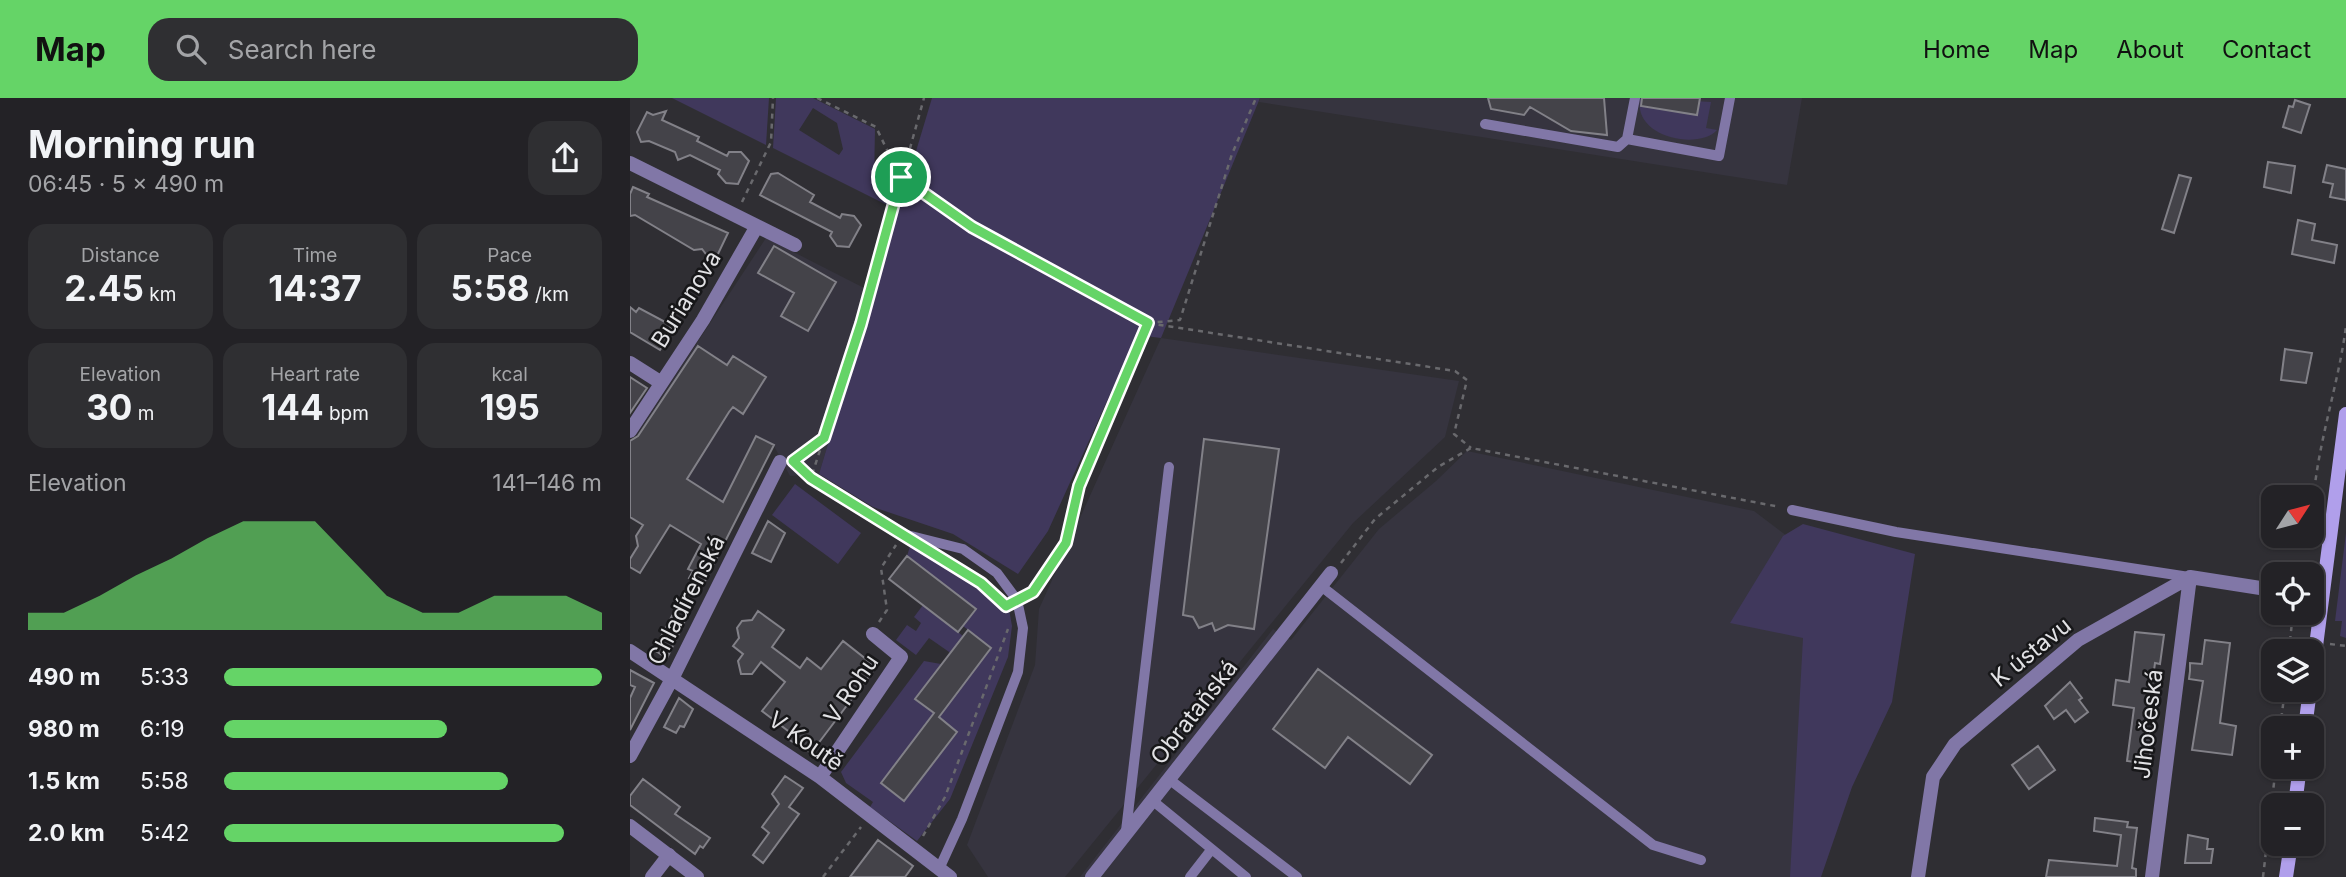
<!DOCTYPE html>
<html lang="en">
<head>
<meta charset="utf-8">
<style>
	body { margin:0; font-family:Inter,sans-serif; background:#2f2f32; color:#f1f3f6; height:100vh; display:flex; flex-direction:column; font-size:26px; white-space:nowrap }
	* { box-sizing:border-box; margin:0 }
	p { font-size:23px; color:#a3a4a7 }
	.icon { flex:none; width:38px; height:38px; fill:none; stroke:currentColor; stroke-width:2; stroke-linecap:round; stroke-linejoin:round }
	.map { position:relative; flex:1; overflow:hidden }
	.drawer { display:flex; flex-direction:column; background:#232226; width:630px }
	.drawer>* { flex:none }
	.needle { width:46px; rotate:54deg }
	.buttons { position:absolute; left:1631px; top:387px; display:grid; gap:14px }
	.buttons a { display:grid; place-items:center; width:63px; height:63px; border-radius:14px; background:#232226; box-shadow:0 2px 5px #0004,0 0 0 2px #403f43; font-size:35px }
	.pin { position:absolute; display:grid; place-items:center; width:60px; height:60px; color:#fff; margin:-30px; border:4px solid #fff; border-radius:50%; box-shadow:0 2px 7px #0007 }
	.round { display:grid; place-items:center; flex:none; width:74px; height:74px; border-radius:21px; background:#2f2f32 }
	.overview { display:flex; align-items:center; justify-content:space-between; height:119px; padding:0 28px }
	h1 { font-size:38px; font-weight:700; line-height:52px }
	.stats { display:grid; grid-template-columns:repeat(3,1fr); gap:10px; height:119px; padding:7px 28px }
	.stats div { display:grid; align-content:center; border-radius:18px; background:#2f2f32; text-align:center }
	.stats b { font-size:35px; font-weight:700 }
	.stats small { font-size:19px; font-weight:400 }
	.stats p { font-size:19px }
	.chart { height:196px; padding:14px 28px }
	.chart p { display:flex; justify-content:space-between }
	.chart svg { width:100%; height:126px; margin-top:7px; fill:#65d467; opacity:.7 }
	ul { padding:0 28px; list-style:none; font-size:23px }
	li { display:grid; grid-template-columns:112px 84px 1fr; align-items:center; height:52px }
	li i { height:18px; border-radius:9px; background:#65d467 }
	header { display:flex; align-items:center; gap:42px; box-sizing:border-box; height:98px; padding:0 35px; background:#65d467; color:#111 }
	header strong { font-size:33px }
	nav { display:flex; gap:38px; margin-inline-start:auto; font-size:24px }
	.search { width:490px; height:63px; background:#2f2f32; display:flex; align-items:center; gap:18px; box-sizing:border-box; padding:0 24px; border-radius:21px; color:#a3a4a7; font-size:26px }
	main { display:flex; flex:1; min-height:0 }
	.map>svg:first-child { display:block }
	.built { fill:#36343f }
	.green { fill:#40385c; fill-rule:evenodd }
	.building { fill:#444349; stroke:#828188; stroke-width:2 }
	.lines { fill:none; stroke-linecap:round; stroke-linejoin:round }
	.path { stroke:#69696d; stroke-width:2.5; stroke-dasharray:5 5; stroke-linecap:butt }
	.service { stroke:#8177a7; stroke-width:10 }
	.minor { stroke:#8177a7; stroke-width:14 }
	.tertiary { stroke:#8177a7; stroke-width:14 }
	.secondary { stroke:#b09feb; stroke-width:14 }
	.route-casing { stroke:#fff; stroke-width:14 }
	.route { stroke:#65d467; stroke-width:9 }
	.labels { text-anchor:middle; stroke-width:5; stroke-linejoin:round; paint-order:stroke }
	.street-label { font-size:23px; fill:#e2e2e5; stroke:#171719 }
</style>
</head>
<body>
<header>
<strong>Map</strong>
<div class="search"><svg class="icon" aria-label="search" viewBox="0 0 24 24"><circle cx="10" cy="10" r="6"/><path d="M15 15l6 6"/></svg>Search here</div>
<nav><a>Home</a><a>Map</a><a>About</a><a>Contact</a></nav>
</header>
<main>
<section class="drawer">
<div class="overview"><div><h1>Morning run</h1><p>06:45 · 5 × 490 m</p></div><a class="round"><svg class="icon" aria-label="share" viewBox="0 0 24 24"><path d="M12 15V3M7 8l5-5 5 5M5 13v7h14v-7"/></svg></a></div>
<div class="stats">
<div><p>Distance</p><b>2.45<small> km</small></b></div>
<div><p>Time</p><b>14:37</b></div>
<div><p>Pace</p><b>5:58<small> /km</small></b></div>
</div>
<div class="stats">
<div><p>Elevation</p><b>30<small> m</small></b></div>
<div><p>Heart rate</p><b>144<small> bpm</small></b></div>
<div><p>kcal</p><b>195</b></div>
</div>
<div class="chart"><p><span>Elevation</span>141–146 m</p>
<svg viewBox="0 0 160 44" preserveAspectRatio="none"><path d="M0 44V38L10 38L20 32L30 25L40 19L50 12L60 6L70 6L80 6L90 19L100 32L110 38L120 38L130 32L140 32L150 32L160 38V44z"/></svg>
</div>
<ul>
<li><b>490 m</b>5:33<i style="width:100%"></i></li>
<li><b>980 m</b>6:19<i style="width:59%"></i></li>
<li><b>1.5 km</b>5:58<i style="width:75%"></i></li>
<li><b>2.0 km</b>5:42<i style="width:90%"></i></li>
</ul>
</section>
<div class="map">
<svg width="1716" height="779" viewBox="0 0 1716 779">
	<rect width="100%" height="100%" fill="#2f2e33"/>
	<path class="built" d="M630,0H1172L1157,87L629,4Z
		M136,140L244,195L189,376L160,378L144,348L89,457L0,402V347Z
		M531,240L829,283L815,339L723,425L435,779H358L337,747L405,567L409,511Z
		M837,353L1124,413L1157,438L1177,540L1165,779H450L643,531L661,542L749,431L806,383Z"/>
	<path class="green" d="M42,0H139L136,47Z
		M146,0H183L245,31C245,58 240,87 262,107L261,109L143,50ZM183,10L207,25L213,51L209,57L169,32Z
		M302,0H630L531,240L507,237L418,433L388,476L323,436L243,409L189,376Z
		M1010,0L1081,4L1076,30L1087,32C1070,52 1003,41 1010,0Z
		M165,386L231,435L208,466L142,417Z
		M1173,426L1285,456L1262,604L1222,689L1191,779H1160L1173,540L1100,525L1153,438Z
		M1716,435V540L1710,538L1712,523H1705Z
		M281,445L371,502L379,511L382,528L378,559L320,701L287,743L240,709L243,704L216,685L211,674L294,563L311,566L302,578L304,580L285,601L304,615L294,627L298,630C281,642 271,656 263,675L260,673L251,685L275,702L327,634L309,619L361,550L333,528L346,511L277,458Z
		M293,507L305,517L307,515L335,540L322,556L299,540L286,557L266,542L277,527L286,533L291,525L284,519Z"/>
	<path class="building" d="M858,0H974L977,37L941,33L900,9L894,17L861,11Z
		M1012,0H1070L1067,17L1011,8Z
		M1665,2L1680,7L1671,35L1653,29L1659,8L1663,9Z
		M36,13L32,22L69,39L67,43L97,58L99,54H111L119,63L108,86L96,85L88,76L90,72L60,57L48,62L45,54L19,43L11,44L7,34L17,14L23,17Z
		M1638,64L1665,68L1661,95L1634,89Z
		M1697,67L1716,71V102L1700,99L1703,86L1693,84Z
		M148,75L184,97L180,104L210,120L212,116L224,118L231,127L219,149L207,148L200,138L202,134L130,97L141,76Z
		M1549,77L1561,80L1544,135L1532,131Z
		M3,89L19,96L17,99L98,135L87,158L79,160L72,151L64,152L5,117L0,118V96Z
		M1668,122L1685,126L1682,142L1707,147L1704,165L1662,156Z
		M144,148L206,184L178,233L151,218L164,195L128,175Z
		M0,209L6,214L9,210L39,226L42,233L30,252L0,234Z
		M68,248L97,267L103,258L136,279L113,316L103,309L99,314L57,381L93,404L126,338L144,347L73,487L59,480L63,473L58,471L71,446L40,427L10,475L0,469V461L8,448L6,438L13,427L0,419V343L8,338Z
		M1655,251L1682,255L1676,285L1651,282Z
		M0,279L17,290L0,315Z
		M574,341L649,351L624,531L598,527L585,533L582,525L569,530L563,519L553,517Z
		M138,423L155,435L141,464L122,455Z
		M277,458L346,511L328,534L259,481Z
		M128,513L154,532L142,549L170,570L177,560L191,571L213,543L246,569L181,655L158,641L162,636L132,613L155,584L131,564L122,576H111L108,563L113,556L103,548L109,540L107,530L112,523L122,522Z
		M42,518L54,525L37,560L24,552Z
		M338,532L361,550L309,619L327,634L274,703L251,685L304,615L285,601Z
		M1505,534L1534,537L1530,566L1525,565L1516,631L1523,632L1519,666L1497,663L1504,610L1483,607L1486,582L1499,584Z
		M1575,542L1600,545L1590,625L1606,628L1602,657L1562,652L1573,583L1559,581L1560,573V565L1572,566Z
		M688,571L802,657L780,686L718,639L695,670L643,631Z
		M0,572L24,585L0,632V600L5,589L0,587Z
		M1440,584L1452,600L1449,602L1458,614L1445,624L1436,612L1424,621L1415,608Z
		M49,600L63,611L54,629L50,628L46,635L34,629Z
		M1408,648L1425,672L1399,691L1382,667Z
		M155,678L173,690L159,709L169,716L133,765L123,757L139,735L132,729L149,706L142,696Z
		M13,681L50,709L45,716L80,740L73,750L70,748L65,756L0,707V698Z
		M1465,720L1498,724L1497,729L1507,730L1502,770L1506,771V779H1416L1419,762L1487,768L1491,737L1464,733Z
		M1558,737L1578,741L1577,751H1583L1581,765H1555Z
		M248,742L283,768L275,779H220Z"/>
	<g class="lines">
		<path class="path" d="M187,0L246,29L270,79L342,129L518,225L825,273L837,282L824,336L841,350
			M112,104L141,44L143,0
			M164,363L192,342
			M166,365L181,380
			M263,430L181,380L231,226L294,0
			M1683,442C1678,370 1707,299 1716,228
			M311,460L351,485L371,503
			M711,465L745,421L808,369L841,350L1150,409
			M398,497L403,494L436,445L449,388L518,225L550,222L602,56L626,0
			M249,524L257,512L251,470L266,447
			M1700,546L1716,548
			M1659,553L1663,514
			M1650,630L1655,592
			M293,738L315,699L378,531
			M193,779L231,729
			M1633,779L1646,668"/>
		<path class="service" d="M1005,0L997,41L1089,58L1100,0
			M855,26L988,49L997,41
			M1162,412L1266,434L1559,479
			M273,436L333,451L367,475L387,502L393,530L388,574L332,721L310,769
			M691,488L1023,747L1071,762
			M540,682L667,779
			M523,703L616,779
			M496,733L539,369
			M560,779L581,752"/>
		<path class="minor" d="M0,65L165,147
			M0,265L30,284
			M0,333L73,222L127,128
			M0,553L190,679L320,779
			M0,658L43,579L150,364
			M190,679L271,559L243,536
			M22,779L39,757
			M462,779L701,475
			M1288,779L1303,679L1325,646L1448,542L1560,479L1643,492
			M1522,779L1560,479"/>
		<path class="tertiary" d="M0,728L67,779"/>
		<path class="secondary" d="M1682,579L1716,316
			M1675,630L1680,592
			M1665,707L1670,668
			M1656,779L1661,746"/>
	</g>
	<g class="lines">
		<defs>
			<path id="route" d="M271,79L342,129L518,225L449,388L436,445L403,494L376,508L351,485L181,380L163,363L194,340L231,226Z"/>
		</defs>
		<use href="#route" class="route-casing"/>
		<use href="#route" class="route"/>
	</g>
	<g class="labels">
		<g class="street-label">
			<text transform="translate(56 201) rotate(-58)" y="8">Burianova</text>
			<text transform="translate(56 502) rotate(-63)" y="8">Chladírenská</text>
			<text transform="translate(1401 554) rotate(-39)" y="8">K ústavu</text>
			<text transform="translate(221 591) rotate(-56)" y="8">V Rohu</text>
			<text transform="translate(564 614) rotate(-52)" y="8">Obrataňská</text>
			<text transform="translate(1518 626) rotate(-83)" y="8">Jihočeská</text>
			<text transform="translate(176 643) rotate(35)" y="8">V Koutě</text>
		</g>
	</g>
</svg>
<div class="buttons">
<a><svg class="needle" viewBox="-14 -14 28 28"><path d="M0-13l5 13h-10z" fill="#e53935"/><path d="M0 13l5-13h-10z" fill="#a3a4a7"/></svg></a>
<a><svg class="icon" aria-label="locate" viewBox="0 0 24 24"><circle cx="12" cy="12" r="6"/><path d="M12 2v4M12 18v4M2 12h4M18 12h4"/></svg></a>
<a><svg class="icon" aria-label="layers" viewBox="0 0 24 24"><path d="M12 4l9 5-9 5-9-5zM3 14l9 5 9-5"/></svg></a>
<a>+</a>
<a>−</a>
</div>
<div class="pin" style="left:271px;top:79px;background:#1e9e55"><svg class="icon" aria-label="arrive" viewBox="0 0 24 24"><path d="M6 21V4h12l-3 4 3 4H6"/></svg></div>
</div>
</main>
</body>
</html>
